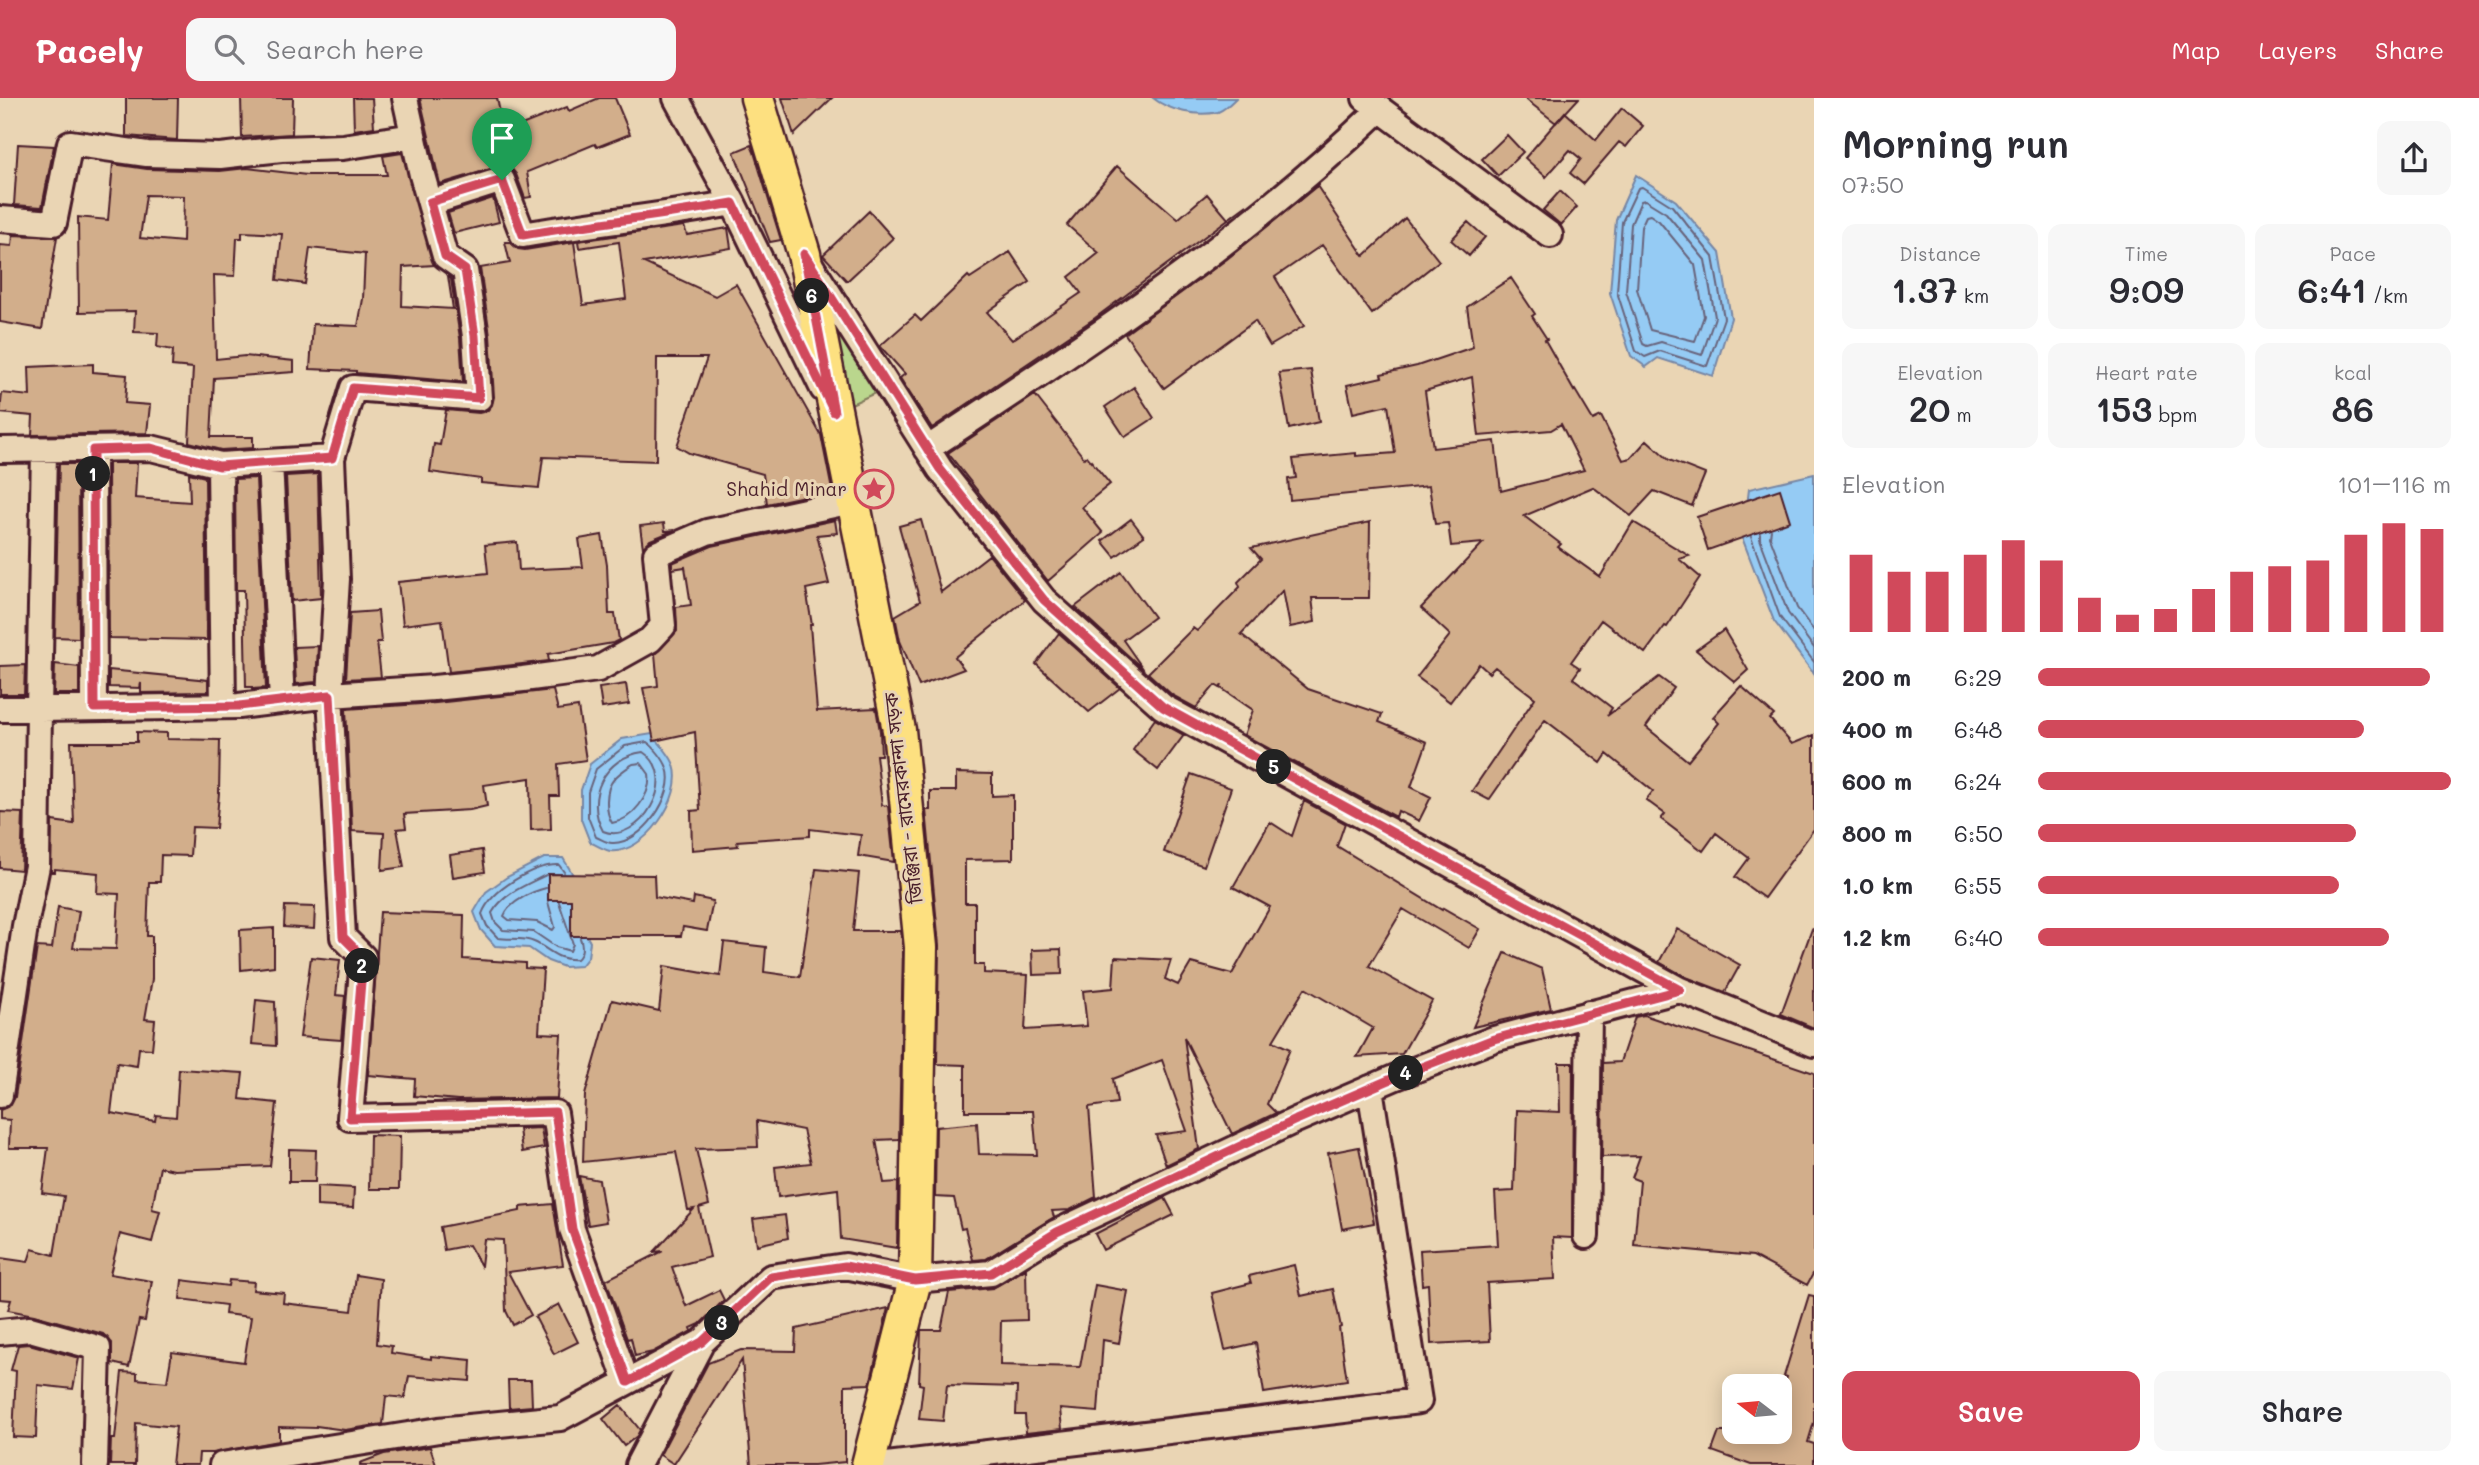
<!DOCTYPE html>
<html lang="en">
<head>
<meta charset="utf-8">
<style>
	body { margin:0; font-family:Mali,"Noto Sans Bengali",sans-serif; background:#f7f7f7; color:#2b2b33; height:100vh; display:flex; flex-direction:column; font-size:26px; white-space:nowrap }
	* { box-sizing:border-box; margin:0 }
	p { font-size:23px; color:#7c7c81 }
	.icon { flex:none; width:38px; height:38px; fill:none; stroke:currentColor; stroke-width:2; stroke-linecap:round; stroke-linejoin:round }
	.map { position:relative; flex:1; overflow:hidden }
	.sheet { display:flex; flex-direction:column; background:#fff; width:665px }
	.sheet>* { flex:none }
	.needle { width:46px; rotate:286deg }
	.buttons { position:absolute; left:1722px; top:1276px; display:grid; gap:14px }
	.buttons a { display:grid; place-items:center; width:70px; height:70px; border-radius:14px; background:#fff; box-shadow:0 4px 18px #0003; font-size:35px }
	.pin { position:absolute; display:grid; place-items:center; width:60px; height:60px; color:#fff; margin:-72px -30px; border-radius:50% 50% 50% 0; rotate:-45deg; box-shadow:0 0 7px #0007 }
	.pin .icon { rotate:45deg }
	.km { position:absolute; width:35px; height:35px; margin:-18px; border-radius:50%; background:#222; color:#fff; font-size:19px; line-height:35px; text-align:center }
	.round { display:grid; place-items:center; flex:none; width:74px; height:74px; border-radius:14px; background:#f7f7f7 }
	.summary { display:flex; align-items:center; justify-content:space-between; height:119px; padding:0 28px }
	h1 { font-size:38px; font-weight:600; line-height:52px }
	.stats { display:grid; grid-template-columns:repeat(3,1fr); gap:10px; height:119px; padding:7px 28px }
	.stats div { display:grid; align-content:center; border-radius:14px; background:#f7f7f7; text-align:center }
	.stats b { font-size:35px; font-weight:600 }
	.stats small { font-size:19px; font-weight:400 }
	.stats p { font-size:19px }
	.chart { height:196px; padding:14px 28px }
	.chart p { display:flex; justify-content:space-between }
	.chart svg { width:100%; height:126px; margin-top:7px; stroke:#d1495b; stroke-width:6 }
	.button { display:flex; gap:14px; margin-top:auto; padding:14px 28px }
	.button a { flex:1; height:80px; border-radius:14px; background:#d1495b; color:#fff; font-size:28px; font-weight:600; line-height:80px; text-align:center }
	.button a+a { background:#f7f7f7; color:#2b2b33 }
	ul { padding:0 28px; list-style:none; font-size:23px }
	li { display:grid; grid-template-columns:112px 84px 1fr; align-items:center; height:52px }
	li i { height:18px; border-radius:9px; background:#d1495b }
	header { display:flex; align-items:center; gap:42px; box-sizing:border-box; height:98px; padding:0 35px; background:#d1495b; color:#fff }
	header strong { font-size:33px }
	nav { display:flex; gap:38px; margin-inline-start:auto; font-size:24px }
	.search { width:490px; height:63px; background:#f7f7f7; display:flex; align-items:center; gap:18px; box-sizing:border-box; padding:0 24px; border-radius:14px; color:#7c7c81; font-size:26px }
	main { display:flex; flex:1; min-height:0 }
	.map>svg:first-child { display:block }
	.green { fill:#bad68d; stroke:#827a5c; stroke-width:2 }
	.water { fill:#95cbf4; stroke:#7786a4; stroke-width:2 }
	.lines { fill:none; stroke-linecap:round; stroke-linejoin:round }
	.shore { stroke:#68647b; stroke-width:2 }
	.building { fill:#d2ae8b; stroke:#4a1f2b; stroke-width:2; fill-rule:evenodd }
	.minor-casing { stroke:#4a1f2b; stroke-width:30 }
	.major-casing { stroke:#4a1f2b; stroke-width:37 }
	.minor { stroke:#ead5b4; stroke-width:24 }
	.major { stroke:#fde080; stroke-width:32 }
	.route-casing { stroke:#fff; stroke-width:14 }
	.route { stroke:#d1495b; stroke-width:9 }
	.labels { text-anchor:middle; stroke-width:6; stroke-linejoin:round; paint-order:stroke }
	.poi-label { font-size:19px; fill:#4a1f2b; stroke:#ead5b4; text-anchor:end }
	.street-label { font-size:19px; fill:#4a1f2b; stroke:#ead5b4 }
</style>
</head>
<body>
<header>
<strong>Pacely</strong>
<div class="search"><svg class="icon" aria-label="search" viewBox="0 0 24 24"><circle cx="10" cy="10" r="6"/><path d="M15 15l6 6"/></svg>Search here</div>
<nav><a>Map</a><a>Layers</a><a>Share</a></nav>
</header>
<main>
<div class="map">
<svg width="1814" height="1367" viewBox="0 0 1814 1367">
	<rect width="100%" height="100%" fill="#ead5b4"/>
	<filter id="ink" filterUnits="userSpaceOnUse"><feTurbulence type="fractalNoise" baseFrequency=".0143" numOctaves="2"/><feDisplacementMap in="SourceGraphic" scale="14" xChannelSelector="R" yChannelSelector="G"/><feConvolveMatrix kernelMatrix="1 2 1 2 8 2 1 2 1" color-interpolation-filters="sRGB"/></filter>
	<g filter="url(#ink)">
		<path class="green" d="M804,157L888,289L834,314Z"/>
		<path class="water" d="M1153,0H1236C1231,5 1224,12 1218,14C1198,19 1169,13 1153,0Z
			M1636,77L1676,103L1720,155L1731,220L1713,278L1658,260L1646,269L1631,258L1610,195L1616,122Z
			M1814,376V576L1774,523L1743,442L1749,391Z
			M652,636C659,645 671,657 674,667C685,699 644,757 610,753C604,752 596,747 590,744L581,721V692L590,666L622,641Z
			M544,760H563L575,780L583,831L590,844L588,859L581,868L564,869L548,863L529,850L495,848L481,832L474,814L486,794L507,779Z"/>
		<g class="lines">
			<path class="shore" d="M1642,89L1672,108L1713,159L1724,220L1707,268L1660,253L1645,259L1636,253L1617,194L1622,124L1638,90Z
				M1645,102L1666,115L1705,162L1715,219L1702,257L1661,244L1647,248L1643,246L1626,193L1631,126L1641,103Z
				M1650,117L1659,123L1695,167L1704,218L1695,243L1650,232L1637,191L1641,129L1646,118Z
				M1771,432L1770,439L1797,510L1814,533
				M1760,436V441L1788,515L1814,550
				M1751,439L1780,519L1814,564
				M647,644C654,649 664,661 667,670C677,697 641,747 612,745C607,745 601,741 596,739L588,719V694L596,671L625,648Z
				M643,654C682,679 639,748 603,733C584,699 605,659 643,654Z
				M633,666L641,665L649,676C652,697 632,722 612,725C605,714 605,691 614,681C619,675 627,670 633,666Z
				M564,774L559,767C534,766 491,792 482,816L487,828L498,840C509,842 524,839 534,844C550,851 557,863 577,861C583,856 583,847 580,840
				M546,777C526,787 504,795 492,815L495,824L503,832L534,834L556,849L570,853L573,846L559,804
				M546,790C533,793 509,804 504,818L509,822L537,824L553,832L555,829L548,804"/>
		</g>
		<path class="building" d="M126,0H178L177,42L126,38Z
			M241,0H293L292,36L242,39Z
			M353,0H372L374,29L354,32Z
			M420,0H497L504,34L567,9L569,13L599,0H615L630,36L597,49L595,46L527,74L531,99L525,100L516,76L511,70L504,67L440,86Z
			M782,0H832L794,37Z
			M1524,0H1579L1556,25Z
			M1622,10L1643,28L1626,49L1619,44L1583,86L1570,75L1581,61L1570,52L1546,79L1525,60L1565,14L1596,42Z
			M1507,37L1523,54L1498,78L1482,61Z
			M18,46L54,48L42,109L14,107Z
			M751,47L754,54L781,142L770,144L734,54Z
			M402,55L434,167L403,169L402,208L453,211L448,178L451,181L460,240L463,284L356,275V273L310,271L313,226L358,228L363,201L365,156L310,150L305,186L277,182L282,136L242,134V140H237L235,178L214,177L216,261L245,258L294,263V274L214,280L211,339H253V350L221,352L189,344L193,270L172,268L173,252L157,249L158,235L134,234L135,213L79,214L78,119L108,122L113,66L147,71L220,73L247,70L307,77H387L383,58ZM146,97L184,98L183,144L140,140Z
			M1117,68L1178,121L1207,96L1228,121L1247,107L1095,220L932,330L900,280L905,276L880,248L915,217L921,223L968,178L970,180L1010,154L1030,184L987,214L1012,242L1081,195L1069,179L1099,155L1067,127Z
			M1317,88L1364,158L1405,120L1439,163L1372,216L1322,147L1275,179L1304,228L1270,248L1255,223L1164,290L1125,236L1227,161Z
			M1560,93L1577,109L1561,127L1543,112Z
			M493,100L499,124L454,135L448,115Z
			M869,113L893,140L847,183L823,157Z
			M1468,124L1485,139L1469,158L1451,142Z
			M684,128L687,137L728,130L731,150L644,165L715,198L736,186L821,337L832,392L767,406L763,376L689,355L677,348L707,260H657L656,363L543,359L539,390L481,385V381L430,374L434,346L440,347L446,312L479,315L487,313L492,307L494,299L490,237L480,170L510,165L505,144H510L518,151L525,152L574,144L583,207L626,201L619,144L579,150L578,143Z
			M13,137L57,139L42,231L0,224V147L12,148Z
			M1511,180L1535,216L1532,218L1547,241L1545,242L1574,293L1575,292L1593,322L1601,318L1623,362L1631,360L1647,342L1669,362L1705,376L1692,408L1654,393L1631,418L1593,389L1524,418L1561,446L1558,449L1600,479L1633,424L1689,458L1679,461L1700,479L1667,529L1665,528L1645,555L1601,522L1571,564L1580,570L1573,580L1612,610L1607,618L1659,579L1674,590L1646,629L1688,663L1719,625L1713,619L1741,588L1774,617L1770,621L1792,646L1814,637V731L1764,800L1735,779L1749,760L1716,735L1703,753L1661,721L1665,716L1646,702L1653,693L1607,656L1601,665L1545,622L1489,702L1472,693L1535,600L1495,569L1489,575L1479,566L1450,604L1417,579L1450,537L1421,510L1483,445L1451,448L1448,425L1435,426L1429,388L1290,402L1288,381L1296,380L1293,361L1356,355V358L1395,355L1388,307L1353,315L1347,287L1382,279L1381,276L1417,268L1473,249L1467,209ZM1472,279L1479,338L1551,332L1561,326L1584,372L1501,393L1495,343L1433,350L1425,293Z
			M93,266V274L127,277L125,305L150,307L147,335L32,337L33,318L0,315L2,295L30,298L29,269Z
			M1311,272L1319,324L1289,331L1279,275Z
			M1134,289L1154,320L1125,339L1105,309Z
			M1035,297L1084,360L1087,358L1110,386L1082,409L1103,435L1048,483L948,355Z
			M108,365H137L135,400L190,404L189,375L205,379L207,542L109,540Z
			M59,366H78L79,540L55,539Z
			M318,376L321,500L292,503L286,378Z
			M256,380L266,590L252,591V589H246L244,492H236L235,381Z
			M1780,391L1790,423L1708,452L1697,419Z
			M1131,421L1144,438L1115,459L1102,443Z
			M835,422L837,435L817,437L829,486L806,491L812,527H810L817,613L876,610L880,633L881,657H876L882,707L888,708L894,764L858,758L861,737L810,731V738L737,743L738,748L692,752L691,713L700,712L695,634L654,643L643,590L658,588L655,556L677,533L676,509L691,507L685,469L672,471V465L712,448Z
			M921,422L941,494L989,457L1025,502L955,559L964,571L919,588L900,543L895,518L920,503L899,428Z
			M1370,424L1369,500H1312L1315,524L1290,529L1283,492L1241,536L1308,591L1382,616L1379,624L1427,644L1411,689L1431,699L1419,723L1398,713L1396,719L1244,637L1253,612L1221,590L1222,587L1220,590L1215,587L1196,610L1172,597L1148,575L1193,530L1197,533L1240,489L1238,484L1261,461L1251,450Z
			M664,425L665,433L675,432L650,442L643,450L640,428Z
			M602,437L607,467L609,516H615L619,542L613,545L548,556L549,563L449,574L442,522L403,527L398,484L488,475L485,447L517,444L519,472L583,469L579,441Z
			M1121,474L1154,519L1123,542L1144,572L1075,509Z
			M378,513L381,544H377L381,579L346,581L350,515Z
			M1724,532L1748,572L1735,584L1696,552Z
			M1059,535L1120,590L1089,614L1036,566Z
			M318,548L316,584L296,586L294,549Z
			M55,566L79,569V596H54Z
			M25,567L24,596H0V568Z
			M109,572L208,582V594L141,595V585L140,590L109,589Z
			M626,586L629,606L602,610L599,590Z
			M553,592L558,612L578,609L586,662L558,666L559,698H550L551,731L531,732L530,680L484,687L487,708L470,712L404,716L406,730L397,731L404,769L382,772L384,735L352,733L346,611L436,605Z
			M1155,621L1184,637L1158,672L1133,652Z
			M137,634L167,635V641L220,642L219,695L216,730L192,729L190,758L161,757L160,784H149L147,838H152V881L145,921L155,922L152,951L139,950L137,968L117,965L111,1015L155,1023L156,1017L176,1019L179,971L243,975L240,1001L277,1005L270,1068L174,1072L160,1069L152,1111L160,1113L152,1144L120,1136L110,1176L152,1183L145,1223L139,1222L129,1269L112,1265V1245L103,1236L34,1217L8,1212L11,1202L0,1201V1160L28,1164L32,1151L54,1157L64,1098L42,1095L48,1050H9L10,1022L0,1021V1012L11,1007L15,999L37,849L52,850L58,809L79,813L73,850L116,851L119,796L97,795L98,775L55,771V774H51L52,723L74,726L71,644H137Z
			M956,675L992,676V698L1013,697V761L965,762V805H975V867H984V875L1028,877L1025,932L1087,928L1083,893L1113,890L1115,859L1171,862L1165,881L1178,887L1191,865L1232,876L1270,809L1233,789L1270,724L1292,738L1304,703L1345,725L1337,748L1442,812L1443,810L1480,831L1469,850L1403,811L1369,868L1432,903L1402,956L1357,959L1373,930L1305,890L1273,943L1290,951L1267,1006L1276,1015L1232,1036L1184,939L1199,1051L1166,1067L1156,1037L1187,1033L1162,962L1113,981L1117,1005L1089,1009L1096,1099L1070,1112L1052,1113L1054,1119L986,1161L973,1162L965,1130L961,1131L954,1100L935,1099L936,1029L977,1025L979,1056L1037,1057L1033,1013H965V967L937,966L939,847L926,712H930V693H956Z
			M1191,676L1231,690L1204,768L1164,754Z
			M0,714L23,715L21,772L0,770Z
			M482,752L485,774L453,779L450,757Z
			M816,771L859,775L853,833H901L903,850L899,1041L876,1042L884,1085L898,1084L897,1150L841,1141L838,1091L778,1099L775,1069L811,1065L803,1032L757,1023L758,1049L696,1051L709,1107L699,1110L710,1159L672,1169L686,1208L719,1192L724,1202L700,1226L691,1230L692,1233L653,1254L635,1258L631,1240L627,1241L606,1182L663,1153L654,1154L694,1111L688,1112L676,1054L583,1064L585,997L612,902L659,913L664,868L720,878L724,844L766,849L764,874L800,879Z
			M548,776L654,777L655,799L693,806L694,799L713,803L707,833L683,829L681,838H571V802H548Z
			M285,808L315,809L314,831L284,829Z
			M380,814L464,817L463,861L525,865V870L543,871L539,935L561,936L557,1000L458,1002L414,998L415,981L368,977Z
			M274,830V868L241,872L240,832Z
			M1677,831L1740,867L1725,894L1686,879L1659,864Z
			M1812,831L1814,832V930L1781,916Z
			M1061,851L1062,876L1033,877L1032,852Z
			M1505,855L1542,871L1551,911L1473,929Z
			M311,859L340,862L336,897L345,898L341,942L300,939Z
			M256,902L275,904L276,948L252,946Z
			M1644,917L1814,975V1174L1807,1187L1753,1158L1634,1147L1640,1083L1632,1080L1640,1058L1602,1059L1603,965L1620,964L1635,919Z
			M1559,965H1573L1572,1140L1553,1139L1555,1181L1487,1185L1490,1243L1431,1246L1428,1186L1422,1187L1420,1152L1498,1147L1495,1094L1514,1093L1517,1012L1560,1014Z
			M541,1030L544,1050L522,1054L519,1031Z
			M370,1037L400,1038L399,1091H369Z
			M1359,1049L1374,1125L1342,1131L1328,1055Z
			M289,1051L316,1052L315,1084H289Z
			M579,1078L599,1082L606,1124L588,1127Z
			M317,1088L354,1090L353,1110L317,1108Z
			M1165,1100L1174,1117L1103,1152L1095,1136Z
			M553,1106L563,1167L508,1174L531,1217L513,1227L506,1213L503,1142L484,1141L481,1168L469,1147L444,1152L440,1129L520,1113V1109Z
			M785,1117L788,1140L757,1147L753,1121Z
			M1294,1167L1301,1198L1333,1191L1341,1229L1339,1230L1347,1282L1264,1295L1256,1245L1225,1252L1212,1195L1251,1185L1249,1178Z
			M1026,1171L1027,1222L1001,1223L1000,1267L1080,1269L1095,1187L1128,1193L1119,1245L1103,1242L1098,1314L1060,1311L1062,1331L1026,1335L1025,1317H1016L1017,1289L947,1287L943,1323L919,1321L923,1287L919,1286L921,1232H941L949,1194L993,1190Z
			M356,1177L381,1181L377,1246L392,1248L391,1255L431,1261V1258L471,1262L470,1283L409,1278L405,1300L386,1298L383,1326L345,1332L316,1328V1330L279,1329V1343L213,1355H199L198,1367H172L176,1329L136,1325L135,1367H110L111,1341H115L122,1274L137,1275V1281L167,1284L172,1254L244,1264L251,1219L225,1216L226,1207L180,1201L182,1182L228,1188L229,1182L254,1184L253,1192L284,1195L283,1205L352,1213Z
			M1809,1197L1814,1198V1324L1808,1344L1814,1346V1367H1751L1712,1353L1719,1334H1780V1302L1787,1279L1784,1278Z
			M559,1206L578,1244L554,1256L535,1219Z
			M888,1210L870,1286L845,1287V1364L814,1367H751L742,1262L674,1366L660,1357L708,1265L741,1252L795,1253L796,1231Z
			M29,1246L79,1260L73,1291L38,1287L36,1340L13,1339L16,1273L11,1272L18,1247Z
			M508,1282H531L532,1308L509,1310Z
			M620,1307L640,1332L637,1338L624,1348L603,1321Z
			M430,1349L436,1367H360V1365L384,1356Z"/>
		<g class="lines">
			<defs>
				<path id="minor" d="M676,0L733,105L823,291
					M1365,0L1550,137
					M430,105L502,82L523,137C593,125 663,118 733,105
					M0,121L54,125L70,45L147,56L220,58L281,51L343,49L413,38
					M810,166L940,371L1044,502L1163,609L1680,892L1814,946
					M927,351C1085,247 1244,143 1380,11
					M0,352L151,350L220,367L332,360L337,481L330,597L343,839L363,859L350,1020L555,1015L572,1131L627,1284
					M93,352L94,610
					M332,360L353,290L479,300L475,238L465,172L445,158L422,77L405,0
					M270,364L282,603
					M220,367L223,608
					M0,611H39L44,353
					M0,997L25,828L37,768L39,611L239,608L330,597L434,590L523,581L598,571L650,542L663,528L656,456L707,434L852,403
					M1586,1138L1589,915
					M0,1234L30,1231L98,1250L95,1367
					M222,1367L439,1332L560,1320L702,1244L771,1179L845,1168L915,1182L991,1175L1057,1134L1296,1022L1396,979L1494,941L1680,892
					M638,1367L702,1244
					M887,1367L1419,1303L1370,990"/>
				<path id="major" d="M757,0L804,156L899,632L921,849L915,1182L868,1367"/>
			</defs>
			<use href="#minor" class="minor-casing"/>
			<use href="#major" class="major-casing"/>
			<use href="#minor" class="minor"/>
			<use href="#major" class="major"/>
		</g>
	</g>
	<g class="lines" filter="url(#ink)">
		<defs>
			<path id="route" d="M502,82L523,137C593,125 663,118 733,105L834,314L804,156L940,371L1044,502L1163,609L1680,892L1494,941L1396,979L1296,1022L1057,1134L991,1175L915,1182L845,1168L771,1179L702,1244L628,1284L572,1131L555,1014L350,1020L363,859L343,839L330,597L239,608L94,610L93,352L151,350L219,368L332,360L353,290L479,300L475,238L465,172L445,158L430,104Z"/>
		</defs>
		<use href="#route" class="route-casing"/>
		<use href="#route" class="route"/>
	</g>
	<defs>
		<symbol id="sight-ring" viewBox="-11 -11 22 22"><circle r="9.5" fill="#ead5b4" stroke="#d1495b" stroke-width="1.5"/><path d="M0-6L1.8-2.2L6-1.7L2.9 1.2L3.7 5.4L0 3.3L-3.7 5.4L-2.9 1.2L-6-1.7L-1.8-2.2Z" fill="#d1495b"/></symbol>
	</defs>
	<g fill-rule="evenodd">
		<use href="#sight-ring" x="852" y="369" width="44" height="44"/>
	</g>
	<g class="labels">
		<g class="poi-label">
			<text x="847" y="398">Shahid Minar</text>
		</g>
		<g class="street-label">
			<text transform="translate(903 700) rotate(-97)" y="7">জিঞ্জিরা - রামেরকান্দা সড়ক</text>
		</g>
	</g>
</svg>
<div class="buttons">
<a><svg class="needle" viewBox="-14 -14 28 28"><path d="M0-13l5 13h-10z" fill="#e53935"/><path d="M0 13l5-13h-10z" fill="#7c7c81"/></svg></a>
</div>
<div class="pin" style="left:502px;top:82px;background:#1e9e55"><svg class="icon" aria-label="arrive" viewBox="0 0 24 24"><path d="M6 21V4h12l-3 4 3 4H6"/></svg></div>
<b class="km" style="left:93px;top:376px">1</b>
<b class="km" style="left:362px;top:868px">2</b>
<b class="km" style="left:722px;top:1225px">3</b>
<b class="km" style="left:1406px;top:975px">4</b>
<b class="km" style="left:1274px;top:669px">5</b>
<b class="km" style="left:812px;top:198px">6</b>
</div>
<section class="sheet">
<div class="summary"><div><h1>Morning run</h1><p>07:50</p></div><a class="round"><svg class="icon" aria-label="share" viewBox="0 0 24 24"><path d="M12 15V3M7 8l5-5 5 5M5 13v7h14v-7"/></svg></a></div>
<div class="stats">
<div><p>Distance</p><b>1.37<small> km</small></b></div>
<div><p>Time</p><b>9:09</b></div>
<div><p>Pace</p><b>6:41<small> /km</small></b></div>
</div>
<div class="stats">
<div><p>Elevation</p><b>20<small> m</small></b></div>
<div><p>Heart rate</p><b>153<small> bpm</small></b></div>
<div><p>kcal</p><b>86</b></div>
</div>
<div class="chart"><p><span>Elevation</span>101–116 m</p>
<svg viewBox="0 0 160 44" preserveAspectRatio="none"><path d="M5 44V17M15 44V23M25 44V23M35 44V17M45 44V12M55 44V19M65 44V32M75 44V38M85 44V36M95 44V29M105 44V23M115 44V21M125 44V19M135 44V10M145 44V6M155 44V8"/></svg>
</div>
<ul>
<li><b>200 m</b>6:29<i style="width:95%"></i></li>
<li><b>400 m</b>6:48<i style="width:79%"></i></li>
<li><b>600 m</b>6:24<i style="width:100%"></i></li>
<li><b>800 m</b>6:50<i style="width:77%"></i></li>
<li><b>1.0 km</b>6:55<i style="width:73%"></i></li>
<li><b>1.2 km</b>6:40<i style="width:85%"></i></li>
</ul>
<div class="button"><a>Save</a><a>Share</a></div>
</section>
</main>
</body>
</html>
